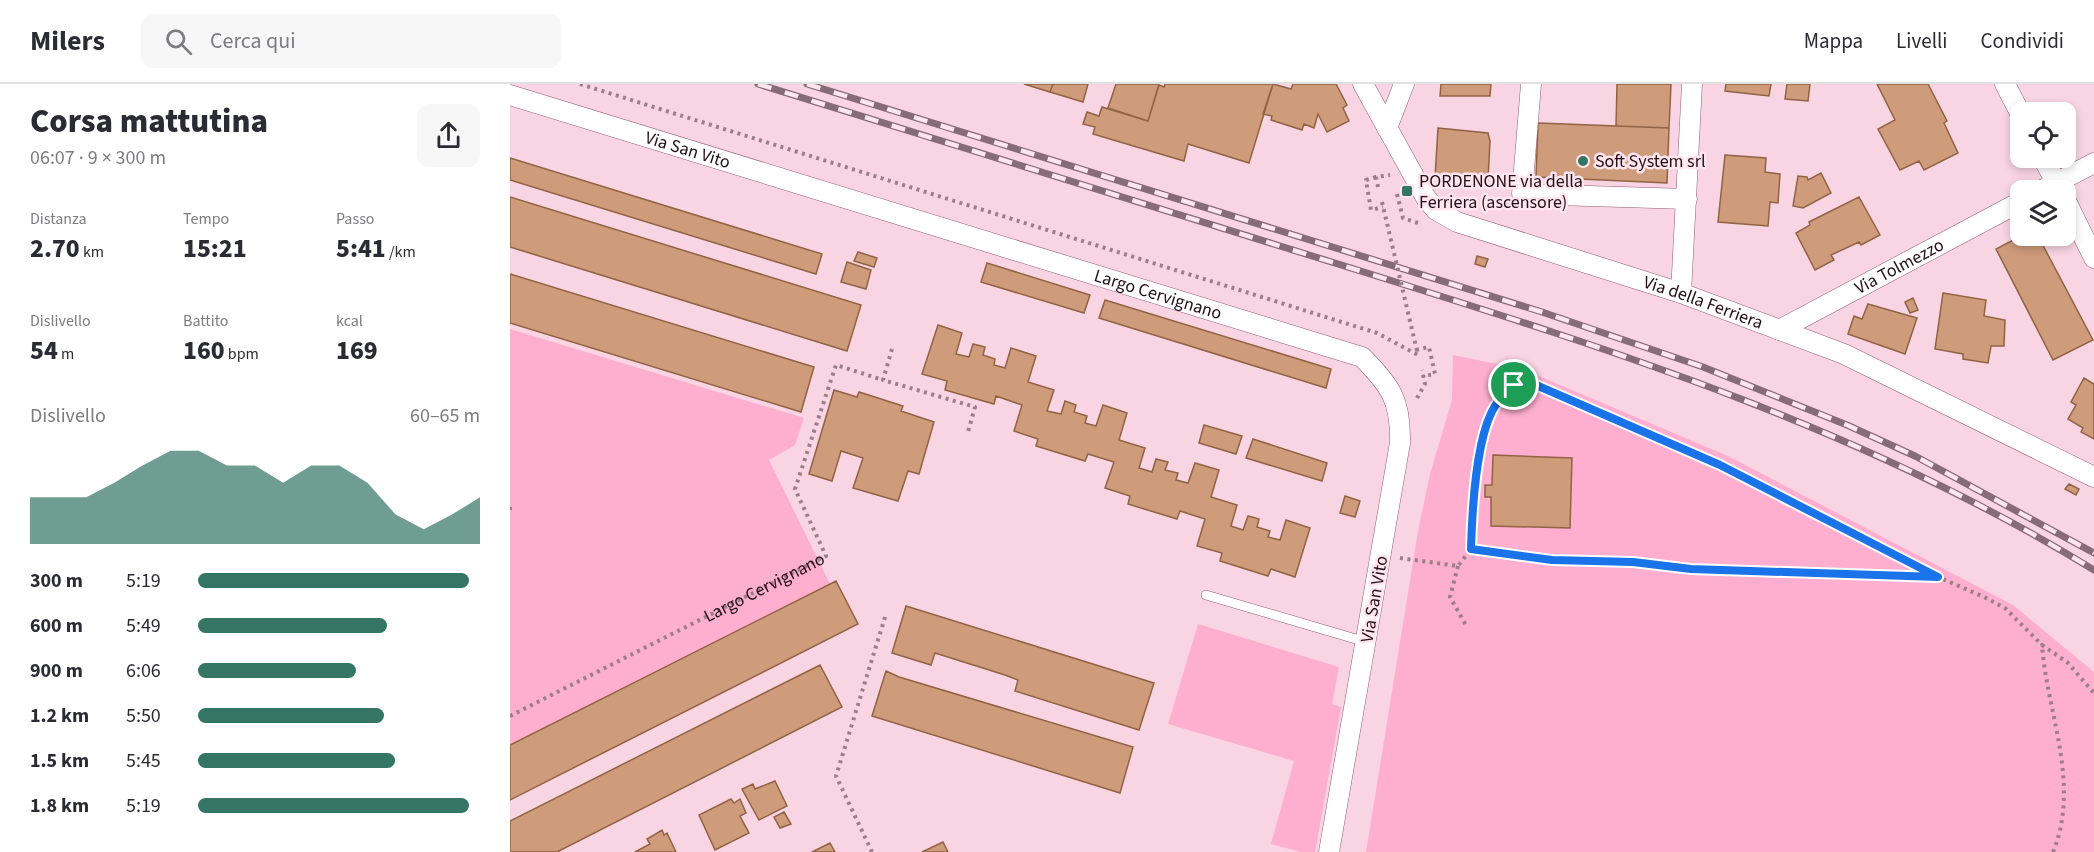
<!DOCTYPE html>
<html lang="it">
<head>
<meta charset="utf-8">
<style>
	body { margin:0; font-family:"Source Sans 3",sans-serif; background:#f7f7f7; color:#2b2b33; height:100vh; display:flex; flex-direction:column; font-size:22px; white-space:nowrap }
	* { box-sizing:border-box; margin:0 }
	p { font-size:20px; color:#7c7c81 }
	.icon { flex:none; width:33px; height:33px; fill:none; stroke:currentColor; stroke-width:2; stroke-linecap:round; stroke-linejoin:round }
	.map { position:relative; flex:1; overflow:hidden }
	.side { display:flex; flex-direction:column; background:#fff; width:510px }
	.side>* { flex:none }
	.buttons { position:absolute; left:1500px; top:18px; display:grid; gap:12px }
	.buttons a { display:grid; place-items:center; width:66px; height:66px; border-radius:12px; background:#fff; box-shadow:0 3px 9px #0003; font-size:30px }
	.pin { position:absolute; display:grid; place-items:center; width:51px; height:51px; color:#fff; margin:-26px; border:3px solid #fff; border-radius:50%; box-shadow:0 2px 6px #0007 }
	.round { display:grid; place-items:center; flex:none; width:63px; height:63px; border-radius:12px; background:#f7f7f7 }
	.overview { display:flex; align-items:center; justify-content:space-between; height:102px; padding:0 30px }
	h1 { font-size:33px; font-weight:800; line-height:45px }
	.metrics { display:grid; grid-template-columns:repeat(3,1fr); gap:9px; height:102px; padding:6px 30px }
	.metrics div { display:grid; align-content:center }
	.metrics b { font-size:26px; font-weight:800 }
	.metrics small { font-size:16px; font-weight:400 }
	.metrics p { font-size:16px }
	.chart { height:168px; padding:12px 30px }
	.chart p { display:flex; justify-content:space-between }
	.chart svg { width:100%; height:108px; margin-top:6px; fill:#347564; opacity:.7 }
	ul { padding:0 30px; list-style:none; font-size:20px }
	li { display:grid; grid-template-columns:96px 72px 1fr; align-items:center; height:45px }
	li i { height:15px; border-radius:8px; background:#347564 }
	header { display:flex; align-items:center; gap:36px; box-sizing:border-box; height:84px; padding:0 30px; background:#fff; border-bottom:2px solid #e1e1e2 }
	header strong { font-size:28px }
	nav { display:flex; gap:33px; margin-inline-start:auto; font-size:21px }
	.search { width:420px; height:54px; background:#f7f7f7; display:flex; align-items:center; gap:15px; box-sizing:border-box; padding:0 21px; border-radius:12px; color:#7c7c81; font-size:22px }
	main { display:flex; flex:1; min-height:0 }
	.map>svg:first-child { display:block }
	.green { fill:#feafcf }
	.building { fill:#ce9b7b; stroke:#916344; stroke-width:1.5 }
	.lines { fill:none; stroke-linecap:round; stroke-linejoin:round }
	.lane-casing { stroke:#935e73; stroke-width:10 }
	.street-casing { stroke:#935e73; stroke-width:21 }
	.path { stroke:#9c7e89; stroke-width:4; stroke-dasharray:3 4.5; stroke-linecap:butt }
	.lane { stroke:#fff; stroke-width:9 }
	.street { stroke:#fff; stroke-width:20 }
	.rail-casing { stroke:#876b76; stroke-width:7 }
	.rail { stroke:#ffe5ee; stroke-width:4.5; stroke-dasharray:14; stroke-linecap:butt }
	.path-bridge { stroke:#9c7e89; stroke-width:4; stroke-dasharray:3 4.5; stroke-linecap:butt }
	.route-casing { stroke:#fff; stroke-width:12 }
	.route { stroke:#1a73e8; stroke-width:8 }
	.poi-dot { fill:#347564; stroke:#ffe5ee; stroke-width:2 }
	.labels { text-anchor:middle; stroke-width:5; stroke-linejoin:round; paint-order:stroke }
	.street-label { font-size:18px; fill:#240f18; stroke:#ffe5ee }
	.poi-label { font-size:18px; fill:#240f18; stroke:#ffe5ee; text-anchor:start }
</style>
</head>
<body>
<header>
<strong>Milers</strong>
<div class="search"><svg class="icon" aria-label="search" viewBox="0 0 24 24"><circle cx="10" cy="10" r="6"/><path d="M15 15l6 6"/></svg>Cerca qui</div>
<nav><a>Mappa</a><a>Livelli</a><a>Condividi</a></nav>
</header>
<main>
<section class="side">
<div class="overview"><div><h1>Corsa mattutina</h1><p>06:07 · 9 × 300 m</p></div><a class="round"><svg class="icon" aria-label="share" viewBox="0 0 24 24"><path d="M12 15V3M7 8l5-5 5 5M5 13v7h14v-7"/></svg></a></div>
<div class="metrics">
<div><p>Distanza</p><b>2.70<small> km</small></b></div>
<div><p>Tempo</p><b>15:21</b></div>
<div><p>Passo</p><b>5:41<small> /km</small></b></div>
</div>
<div class="metrics">
<div><p>Dislivello</p><b>54<small> m</small></b></div>
<div><p>Battito</p><b>160<small> bpm</small></b></div>
<div><p>kcal</p><b>169</b></div>
</div>
<div class="chart"><p><span>Dislivello</span>60–65 m</p>
<svg viewBox="0 0 160 44" preserveAspectRatio="none"><path d="M0 44V25L10 25L20 25L30 19L40 12L50 6L60 6L70 12L80 12L90 19L100 12L110 12L120 19L130 32L140 38L150 32L160 25V44z"/></svg>
</div>
<ul>
<li><b>300 m</b>5:19<i style="width:96%"></i></li>
<li><b>600 m</b>5:49<i style="width:67%"></i></li>
<li><b>900 m</b>6:06<i style="width:56%"></i></li>
<li><b>1.2 km</b>5:50<i style="width:66%"></i></li>
<li><b>1.5 km</b>5:45<i style="width:70%"></i></li>
<li><b>1.8 km</b>5:19<i style="width:96%"></i></li>
</ul>
</section>
<div class="map">
<svg width="1584" height="768" viewBox="0 0 1584 768">
	<rect width="100%" height="100%" fill="#f9d4e2"/>
	<path class="green" d="M0,245L294,334L285,361L259,376L320,500L0,661Z
		M943,271L1012,285L1218,372L1503,521L1584,588V768H856L908,447L920,390L942,316Z
		M688,540L829,583L822,620L831,623L805,768H791L761,760L784,677L658,640Z"/>
	<path class="building" d="M514,0H543L540,8Z
		M543,0H578L573,18L540,8Z
		M606,0H649L638,37L598,24Z
		M655,0H763L739,79L678,60L674,77L583,50L585,43L573,40L577,28L589,32L592,23L638,37L649,1L654,3Z
		M763,0L781,5L783,0H826L837,21L833,24L839,37L817,48L808,30L804,44L794,40L792,46L761,36L762,32L753,30Z
		M931,0H981L980,12H930Z
		M1107,0H1161L1159,44L1106,42Z
		M1216,0H1261L1259,12L1215,7Z
		M1277,0H1300L1298,17L1275,15Z
		M1367,0H1418L1437,37L1434,39L1448,69L1414,86L1409,77L1390,86L1368,45L1385,36Z
		M1028,39L1159,44L1157,99L1026,93Z
		M928,44L978,49L980,57L978,96L925,93Z
		M1215,71L1256,74L1255,88L1270,90L1268,119L1260,118L1258,142L1208,138Z
		M0,74L312,170L306,190L0,96Z
		M1311,89L1321,109L1293,124L1283,122L1288,92L1297,93L1298,96Z
		M0,113L351,221L337,267L0,163Z
		M1349,113L1370,151L1351,161L1349,158L1321,171L1324,176L1305,186L1286,149L1300,141L1299,138Z
		M1511,152H1528L1583,256L1543,276L1486,165Z
		M348,168L367,174L364,183L344,177Z
		M967,172L978,175L975,183L965,180Z
		M337,178L361,186L356,205L331,198Z
		M477,179L580,211L574,229L471,198Z
		M0,190L304,283L291,328L0,239Z
		M1433,209L1476,216L1474,232L1495,236L1494,262H1481L1478,279L1453,275V270L1425,265Z
		M1403,214L1408,226L1400,229L1395,218Z
		M595,216L821,285L816,304L589,234Z
		M1358,220L1407,234L1395,270L1338,250L1344,232L1352,235Z
		M428,241L452,249L446,270L459,273L463,260L475,263L473,271L485,275L484,281L495,284L501,264L526,272L518,298L544,306L537,327L551,330L555,317L566,321L564,328L577,332L575,339L586,342L593,321L617,329L609,356L635,364L629,384L642,388L646,375L658,378L655,386L668,389L666,396L678,399L685,379L709,386L701,413L727,421L721,442L733,446L738,432L749,435L747,443L760,447L758,453L770,456L776,436L800,444L785,493L761,485L758,492L710,477L712,469L687,462L695,435L670,427L667,435L618,420L620,412L595,404L604,378L578,370L575,377L526,362L528,355L504,347L512,321L486,312L484,320L435,306L437,297L412,290Z
		M1574,294L1584,300V355L1571,348L1573,344L1558,335L1566,321L1561,318Z
		M324,306L347,313L349,308L393,322L391,327L424,338L409,390L398,387L388,417L343,404L353,374L331,367L322,397L299,390Z
		M694,341L732,352L726,370L689,359Z
		M743,355L817,379L812,397L736,374Z
		M983,371L1062,374L1060,444L981,442V413H975V401H982Z
		M1559,400L1569,405L1566,411L1555,405Z
		M835,412L850,417L845,433L830,429Z
		M326,497L348,540L0,716V661Z
		M396,522L644,599L629,646L505,607L508,596L495,591L425,569L421,581L382,569Z
		M310,581L332,623L47,768H0V737Z
		M376,587L389,593L623,663L610,709L362,632Z
		M265,697L277,722L249,736L232,705L243,700L245,705Z
		M221,715L224,719L230,715L236,729L230,732L239,749L205,766L189,731Z
		M274,728L281,740L270,744L264,733Z
		M152,746L154,751L157,749L166,768H125L140,760L137,755Z
		M433,758L438,768H412Z
		M320,759L325,768H302Z"/>
	<g class="lines">
		<defs>
			<path id="lane" d="M696,511L856,558"/>
			<g id="street">
				<path id="s2" d="M853,0L916,114L926,126L947,138L1171,209L1334,270L1584,393"/>
				<path d="M1021,0L1012,110L1177,115"/>
				<path d="M1495,0L1510,29"/>
				<path id="s3" d="M0,11L852,273C881,302 891,317 890,359L819,768"/>
				<path d="M877,44L894,0"/>
				<path d="M1533,74L1550,106"/>
				<path d="M1532,106L1584,79"/>
				<path d="M1556,117L1584,174"/>
				<path d="M1171,209L1182,0"/>
				<path id="s4" d="M1269,246L1510,118"/>
			</g>
		</defs>
		<use href="#lane" class="lane-casing"/>
		<use href="#street" class="street-casing"/>
		<g class="path">
			<path d="M70,0L867,249L908,271"/>
			<path d="M866,93L856,96L861,126L873,123"/>
			<path d="M868,103L866,93L880,91"/>
			<path d="M887,110L893,134L908,139"/>
			<path d="M382,265L373,296L465,323L458,348"/>
			<path d="M906,266L919,263L925,290L913,292"/>
			<path d="M907,314L915,300L912,286"/>
			<path d="M0,423V428"/>
			<path d="M961,465L1042,476L1123,478L1181,485L1427,493"/>
			<path d="M890,474L948,482L961,465L965,394L976,348L984,324L1004,301H1026L1210,381L1428,493L1474,513L1495,524L1532,561"/>
			<path d="M948,482L940,513L957,543"/>
			<path id="s1" d="M0,632L316,472L285,405L326,281L373,296"/>
			<path d="M362,768L326,692L376,530"/>
			<path d="M1543,768C1571,700 1537,629 1532,561L1557,578L1584,609"/>
		</g>
		<use href="#lane" class="lane"/>
		<use href="#street" class="street"/>
		<defs>
			<path id="rail" d="M248,0C451,63 654,126 857,189C1110,268 1356,346 1584,486
				M297,0L1032,228L1193,283L1337,341L1405,372L1584,469"/>
		</defs>
		<use href="#rail" class="rail-casing"/>
		<use href="#rail" class="rail"/>
		<path class="path-bridge" d="M872,118L908,271"/>
	</g>
	<g class="lines">
		<defs>
			<path id="route" d="M1004,301H1026L1210,381L1428,493L1181,485L1123,478L1042,476L961,465C962,429 966,352 985,322C990,315 998,308 1004,301Z"/>
		</defs>
		<use href="#route" class="route-casing"/>
		<use href="#route" class="route"/>
	</g>
	<g class="poi-dot">
		<circle cx="1073" cy="77" r="6"/>
		<rect x="891" y="101" width="12" height="12" rx="3"/>
	</g>
	<g class="labels">
		<g class="street-label">
			<text dy="6" stroke="none"><textPath href="#s3" startOffset="186">Via San Vito</textPath></text>
			<text dy="6" stroke="none"><textPath href="#s4" startOffset="136">Via Tolmezzo</textPath></text>
			<text dy="6" stroke="none"><textPath href="#s3" startOffset="678">Largo Cervignano</textPath></text>
			<text dy="6" stroke="none"><textPath href="#s2" startOffset="429">Via della Ferriera</textPath></text>
			<text dy="6" stroke="none"><textPath href="#s1" startOffset="285">Largo Cervignano</textPath></text>
			<text transform="translate(864 515) rotate(-80)" y="6">Via San Vito</text>
		</g>
		<g class="poi-label">
			<text x="1085" y="83">Soft System srl</text>
			<text x="909" y="103">PORDENONE via della<tspan x="909" dy="21">Ferriera (ascensore)</tspan></text>
		</g>
	</g>
</svg>
<div class="buttons">
<a><svg class="icon" aria-label="locate" viewBox="0 0 24 24"><circle cx="12" cy="12" r="6"/><path d="M12 2v4M12 18v4M2 12h4M18 12h4"/></svg></a>
<a><svg class="icon" aria-label="layers" viewBox="0 0 24 24"><path d="M12 4l9 5-9 5-9-5zM3 14l9 5 9-5"/></svg></a>
</div>
<div class="pin" style="left:1004px;top:301px;background:#1e9e55"><svg class="icon" aria-label="arrive" viewBox="0 0 24 24"><path d="M6 21V4h12l-3 4 3 4H6"/></svg></div>
</div>
</main>
</body>
</html>
